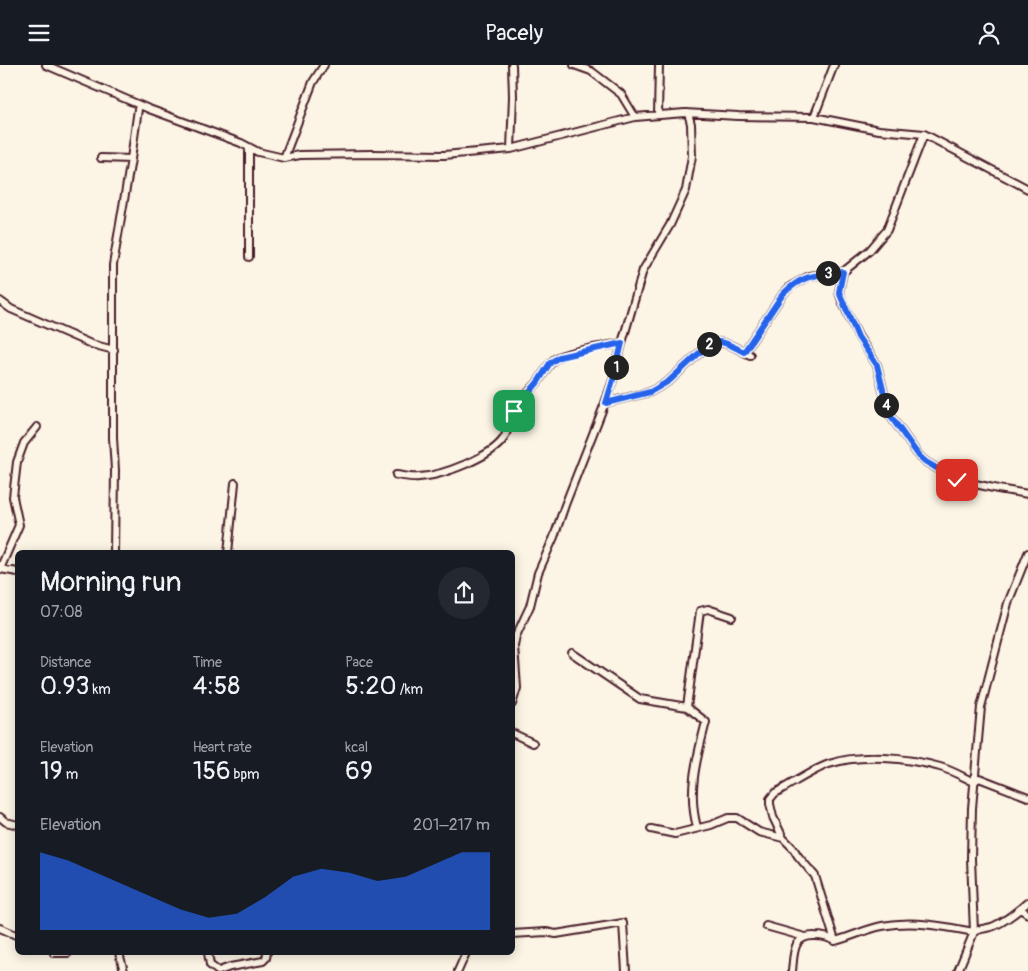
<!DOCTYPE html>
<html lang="en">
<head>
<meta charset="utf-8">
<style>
	body { margin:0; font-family:Pangolin,sans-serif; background:#242831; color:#f1f3f6; height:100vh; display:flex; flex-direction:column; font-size:19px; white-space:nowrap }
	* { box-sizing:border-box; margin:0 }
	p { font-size:16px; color:#9ea1a6 }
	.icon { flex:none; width:28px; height:28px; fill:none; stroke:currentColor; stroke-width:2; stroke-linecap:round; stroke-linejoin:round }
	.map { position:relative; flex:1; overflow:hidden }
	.details { position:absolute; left:15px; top:485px; width:500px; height:405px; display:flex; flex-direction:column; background:#171b24; border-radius:8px; box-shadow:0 2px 12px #0003 }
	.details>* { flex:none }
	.pin { position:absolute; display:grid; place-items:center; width:42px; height:42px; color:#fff; margin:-21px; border-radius:10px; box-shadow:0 2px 8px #0006 }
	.km { position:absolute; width:25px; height:25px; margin:-12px; border-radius:50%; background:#222; color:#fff; font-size:14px; line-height:25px; text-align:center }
	.round { display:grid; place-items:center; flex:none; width:52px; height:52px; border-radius:26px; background:#242831 }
	.headline { display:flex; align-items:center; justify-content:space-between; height:85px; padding:0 25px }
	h1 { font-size:28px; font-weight:600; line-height:38px }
	.figures { display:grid; grid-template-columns:repeat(3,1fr); gap:8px; height:85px; padding:5px 25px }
	.figures div { display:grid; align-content:center }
	.figures b { font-size:25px; font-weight:600 }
	.figures small { font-size:14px; font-weight:400 }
	.figures p { font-size:14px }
	.chart { height:140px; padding:10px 25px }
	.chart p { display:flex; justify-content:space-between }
	.chart svg { width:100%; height:90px; margin-top:5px; fill:#2563eb; opacity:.7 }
	header { display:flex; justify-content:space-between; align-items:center; height:65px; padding:0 25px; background:#171b24; font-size:22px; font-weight:600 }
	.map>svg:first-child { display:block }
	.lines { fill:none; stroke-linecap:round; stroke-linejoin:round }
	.minor-casing { stroke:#4a1f2b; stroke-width:10 }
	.minor { stroke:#fcf5e5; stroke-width:6 }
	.route-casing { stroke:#fff; stroke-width:10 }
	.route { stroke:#2563eb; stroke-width:6 }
</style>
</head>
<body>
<header><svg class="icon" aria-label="menu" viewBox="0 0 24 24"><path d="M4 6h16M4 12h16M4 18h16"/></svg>Pacely<svg class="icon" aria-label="person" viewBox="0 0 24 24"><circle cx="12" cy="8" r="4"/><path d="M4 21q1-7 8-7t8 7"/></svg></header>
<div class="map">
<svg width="1028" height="906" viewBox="0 0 1028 906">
	<rect width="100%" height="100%" fill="#fcf5e5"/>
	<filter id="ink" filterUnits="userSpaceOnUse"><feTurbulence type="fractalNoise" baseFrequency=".02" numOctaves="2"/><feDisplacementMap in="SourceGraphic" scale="10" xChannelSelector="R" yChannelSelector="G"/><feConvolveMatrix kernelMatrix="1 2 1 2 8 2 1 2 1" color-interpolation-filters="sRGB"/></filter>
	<g filter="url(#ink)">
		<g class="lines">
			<defs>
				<path id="minor" d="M46,0L149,44L241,78L258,87L284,93L300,90L373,89L444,90L511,84L635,52L685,48L738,51L814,52L879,65L924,69L1028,124
					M574,0L591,6L621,29L635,52
					M658,50L659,0
					M814,52L834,0
					M249,82V192
					M511,84L513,31L512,0
					M101,93L131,94
					M284,93L313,17L324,0
					M843,207L839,227L842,236L858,271L877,300L889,349L919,391L926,397L957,415L998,424L1028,429
					M0,236L11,244L91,279L114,285
					M744,287L783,229L791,221L809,211L843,207L870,185L887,165L924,69
					M605,338L650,327L669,316L709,279C723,273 737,284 750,290
					M396,410C404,411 412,413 419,412C441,411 492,392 504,373C509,364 509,353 515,345C521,335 529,327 537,318C544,310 547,298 558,292C575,284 603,282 622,278
					M114,488L115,405L113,373V200L131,94L138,44
					M228,488L235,418
					M0,504L19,460L13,432L17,397L24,378L37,362
					M0,504L18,507
					M572,588L640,634L687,642L706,657C697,692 687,726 697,762
					M512,639L517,623L514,581L516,571L530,541L538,508L554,472L565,440L605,338L613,315L622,278L643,205L670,160L686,125L692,91L691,59L688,48
					M687,642L700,546L708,544L732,552
					M512,668L533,678
					M0,752L6,757L18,760
					M651,764L675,769L711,760L728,753H737L759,767L783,773
					M1020,844L1028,849
					M766,861L805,872
					M0,863L18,871
					M512,869L546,867L556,869L623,858L626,906
					M835,876L815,811L798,791L793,783L783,773L773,752L770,739V734L775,728C792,719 812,705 829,699C861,688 908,693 940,702C951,705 963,712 974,717L979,713L1028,732
					M54,888H68
					M119,888L124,906
					M208,888L210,900L218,906
					M219,906L230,902L263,896L266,893L267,888
					M458,906L466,888
					M792,906C794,889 792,870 815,871C823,871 828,872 835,876C851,872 866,864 882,861C913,855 943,861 974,867C980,863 987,864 994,861C1006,856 1018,846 1028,837
					M958,906L974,867L971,794L972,743L981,642L1008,538L1028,488"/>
			</defs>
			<use href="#minor" class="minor-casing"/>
			<use href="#minor" class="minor"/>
		</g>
	</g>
	<g class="lines" filter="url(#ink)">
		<defs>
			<path id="route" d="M514,346L538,317L550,298L559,292L622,278L613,315L606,338L650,327L669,316L709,279C722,273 733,282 744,287L783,229C803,209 817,210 843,207L839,227L858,272L877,300L889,349L919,391L926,397L957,415"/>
		</defs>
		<use href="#route" class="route-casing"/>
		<use href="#route" class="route"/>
	</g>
</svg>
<div class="pin" style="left:514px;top:346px;background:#1e9e55"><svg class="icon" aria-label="arrive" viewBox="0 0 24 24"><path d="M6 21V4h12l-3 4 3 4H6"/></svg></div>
<div class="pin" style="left:957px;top:415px;background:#d93025"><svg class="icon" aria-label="check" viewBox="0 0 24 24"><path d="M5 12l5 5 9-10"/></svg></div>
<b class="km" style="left:616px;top:302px">1</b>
<b class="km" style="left:709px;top:279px">2</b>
<b class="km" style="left:828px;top:208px">3</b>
<b class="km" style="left:886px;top:340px">4</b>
<section class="details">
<div class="headline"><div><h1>Morning run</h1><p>07:08</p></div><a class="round"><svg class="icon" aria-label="share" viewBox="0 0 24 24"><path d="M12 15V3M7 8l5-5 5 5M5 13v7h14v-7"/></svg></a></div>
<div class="figures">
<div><p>Distance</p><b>0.93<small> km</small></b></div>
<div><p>Time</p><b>4:58</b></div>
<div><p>Pace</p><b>5:20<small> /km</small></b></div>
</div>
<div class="figures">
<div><p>Elevation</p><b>19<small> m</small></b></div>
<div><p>Heart rate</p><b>156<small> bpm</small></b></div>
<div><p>kcal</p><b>69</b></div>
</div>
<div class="chart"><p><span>Elevation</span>201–217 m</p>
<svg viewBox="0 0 160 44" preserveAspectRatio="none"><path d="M0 44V6L10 10L20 16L30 22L40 28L50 34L60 38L70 36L80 28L90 18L100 14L110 16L120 20L130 18L140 12L150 6L160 6V44z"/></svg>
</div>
</section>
</div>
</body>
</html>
